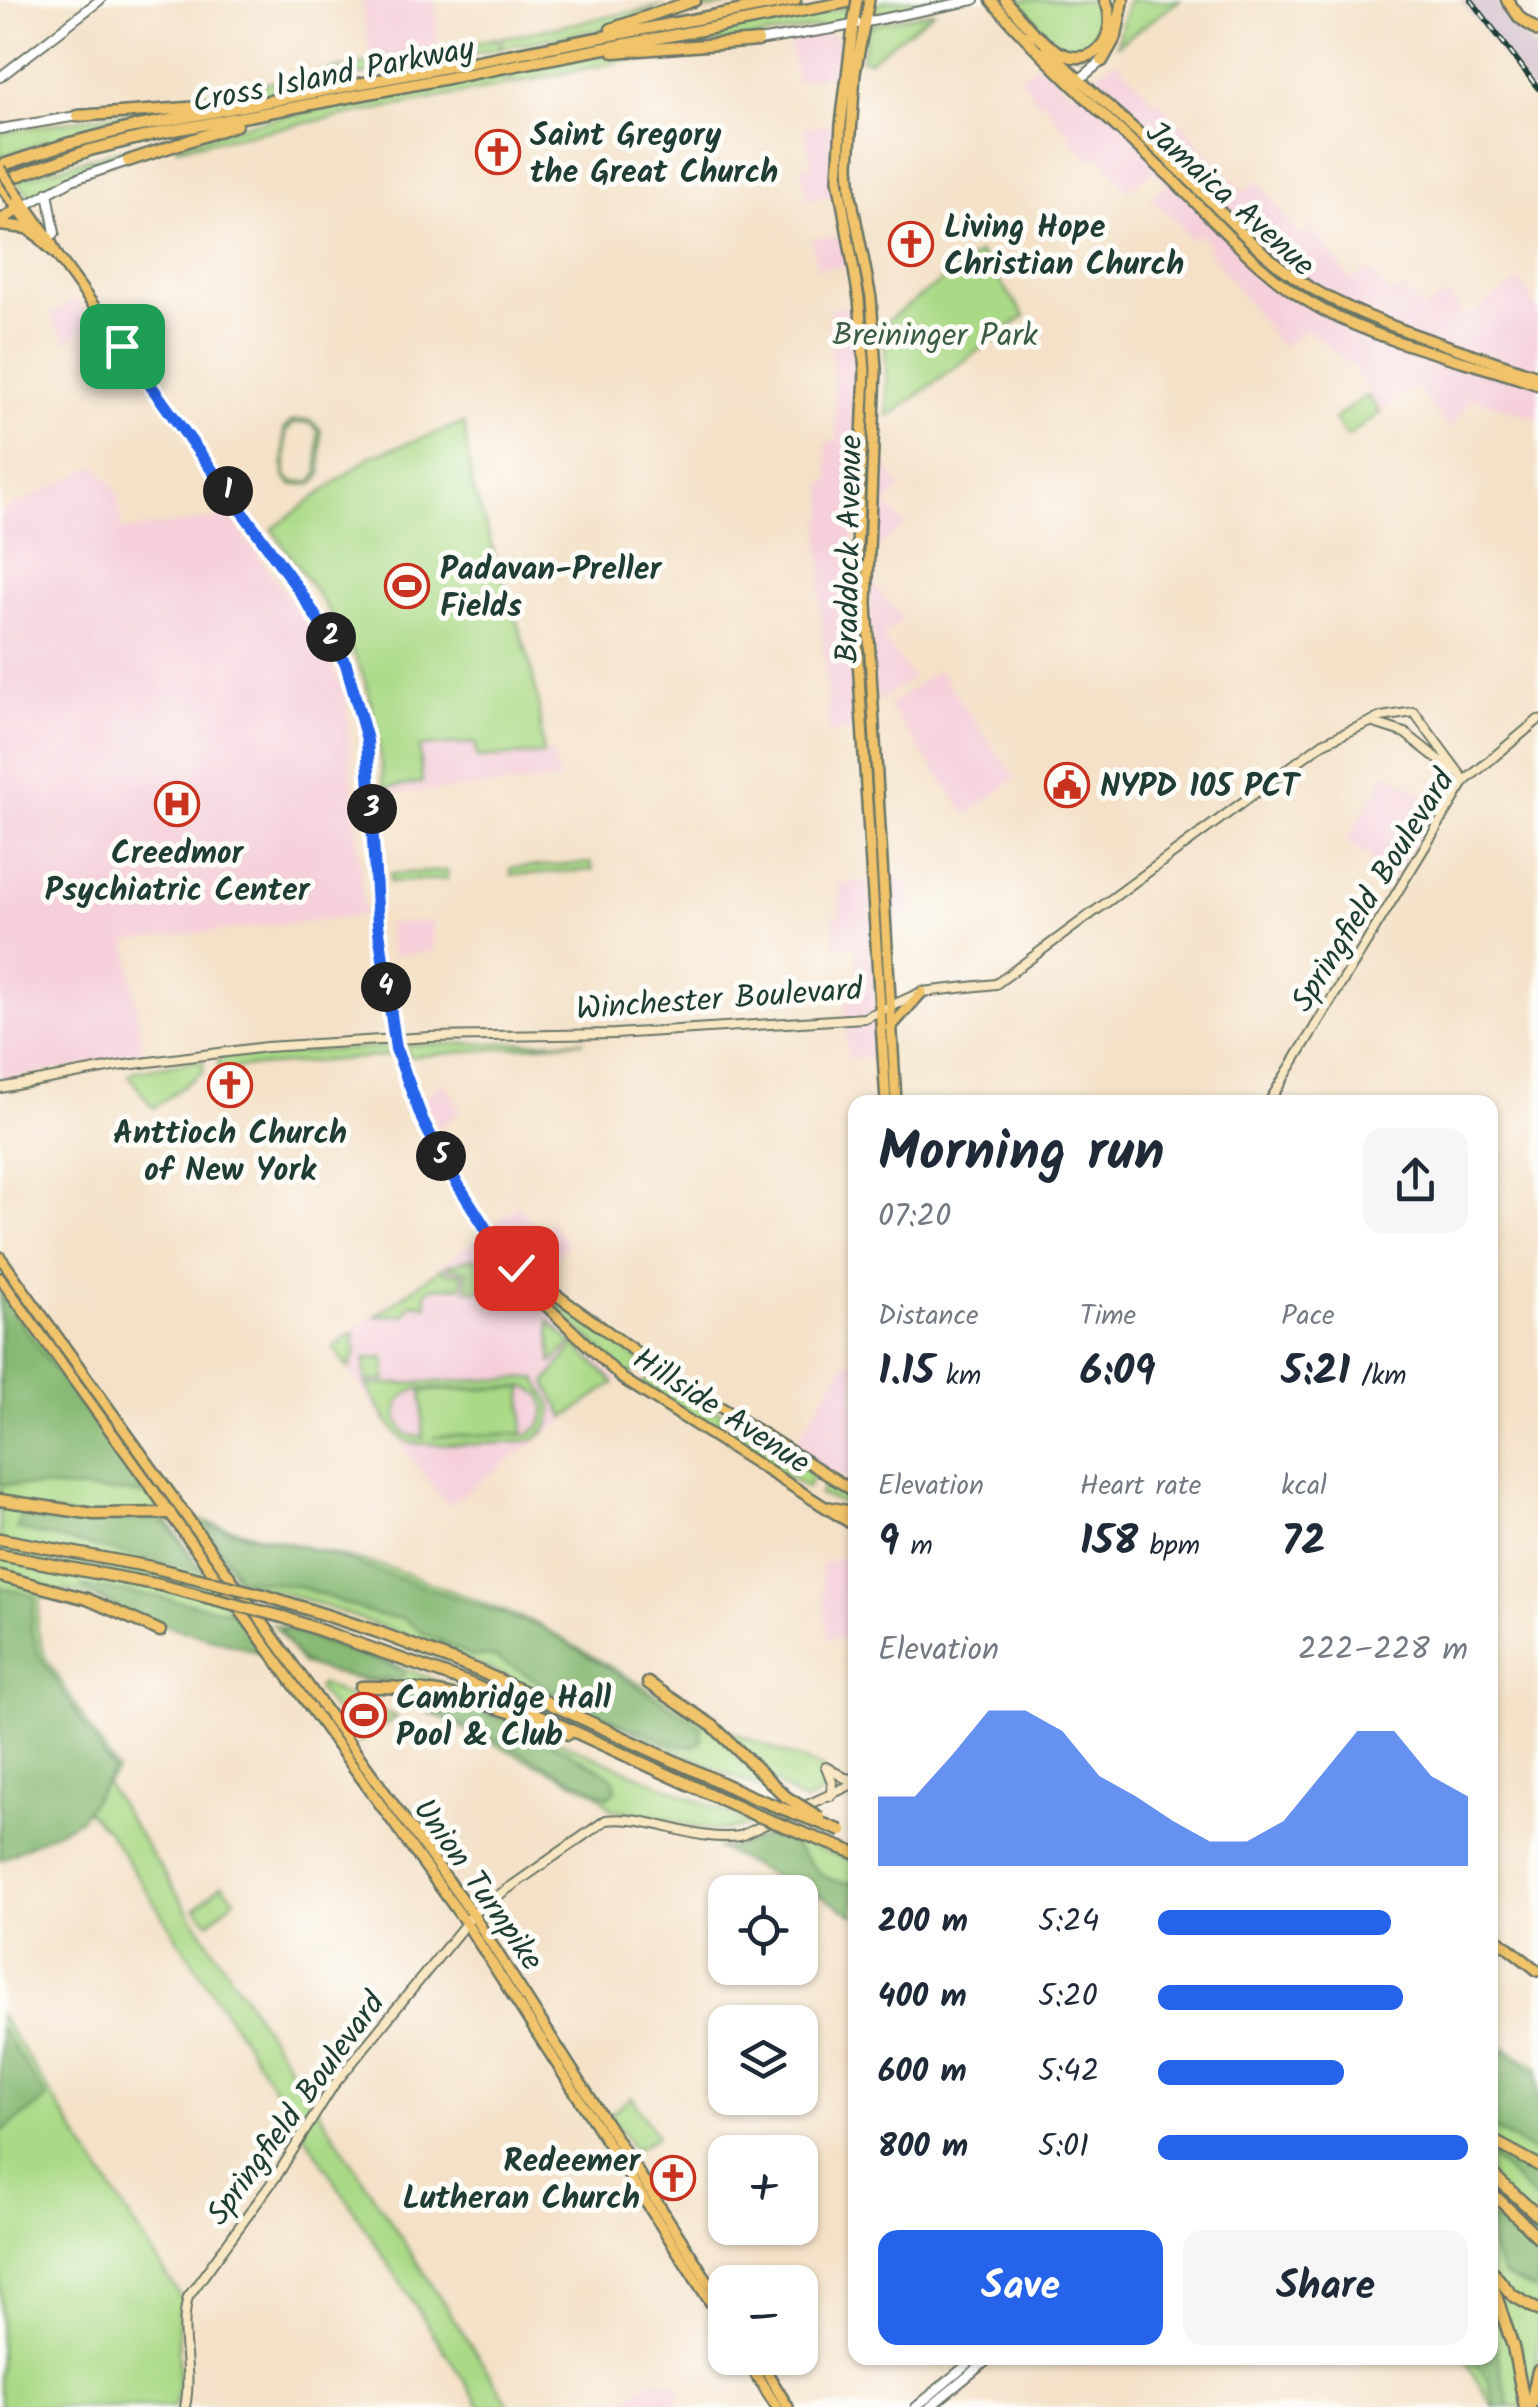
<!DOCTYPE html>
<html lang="en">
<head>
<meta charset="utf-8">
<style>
	body { margin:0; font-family:Kalam,sans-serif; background:#f6f6f7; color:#1f2937; height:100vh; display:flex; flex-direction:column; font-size:38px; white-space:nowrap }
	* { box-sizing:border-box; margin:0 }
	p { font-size:32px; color:#747a83 }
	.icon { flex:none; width:55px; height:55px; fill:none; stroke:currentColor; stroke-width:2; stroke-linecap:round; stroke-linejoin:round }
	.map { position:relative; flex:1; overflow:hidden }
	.drawer { position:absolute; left:848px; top:1095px; width:650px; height:1270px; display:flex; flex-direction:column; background:#fff; border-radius:20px; box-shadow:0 2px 8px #0004 }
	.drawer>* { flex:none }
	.controls { position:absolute; left:708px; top:1875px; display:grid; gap:20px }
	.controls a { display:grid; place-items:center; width:110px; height:110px; border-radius:20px; background:#fff; box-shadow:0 2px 8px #0004; font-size:50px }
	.pin { position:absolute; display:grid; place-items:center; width:85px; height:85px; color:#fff; margin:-42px; border-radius:20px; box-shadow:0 5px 15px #0006 }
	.km { position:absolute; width:50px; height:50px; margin:-25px; border-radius:50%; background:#222; color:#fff; font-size:28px; line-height:50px; text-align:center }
	.round { display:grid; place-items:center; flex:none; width:105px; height:105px; border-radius:20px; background:#f6f6f7 }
	.overview { display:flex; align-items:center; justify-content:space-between; height:170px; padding:0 30px }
	h1 { font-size:55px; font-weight:800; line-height:75px }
	.metrics { display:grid; grid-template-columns:repeat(3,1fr); gap:15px; height:170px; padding:10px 30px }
	.metrics div { display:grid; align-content:center }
	.metrics b { font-size:42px; font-weight:800 }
	.metrics small { font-size:28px; font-weight:400 }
	.metrics p { font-size:28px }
	.chart { height:280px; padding:20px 30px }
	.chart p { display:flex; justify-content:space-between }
	.chart svg { width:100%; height:180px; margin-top:10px; fill:#2563eb; opacity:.7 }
	.action { display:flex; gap:20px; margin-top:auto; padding:20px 30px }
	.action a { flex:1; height:115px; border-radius:20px; background:#2563eb; color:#fff; font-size:40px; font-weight:800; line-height:115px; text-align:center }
	.action a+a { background:#f6f6f7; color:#1f2937 }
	ul { padding:0 30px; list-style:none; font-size:32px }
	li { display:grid; grid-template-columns:160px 120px 1fr; align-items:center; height:75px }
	li i { height:25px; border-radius:12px; background:#2563eb }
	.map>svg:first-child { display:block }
	.built { fill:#f5cfda }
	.industrial { fill:#d1bdcb }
	.green { fill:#abda87; stroke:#658c5e; stroke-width:2.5; fill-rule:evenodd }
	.forest { fill:#88ba74; stroke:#547c54; stroke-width:2.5 }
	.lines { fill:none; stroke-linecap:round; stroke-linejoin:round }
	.tertiary-casing { stroke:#6a7667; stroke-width:12 }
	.secondary-casing { stroke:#6a7667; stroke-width:12 }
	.primary-casing { stroke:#6a7667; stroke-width:14 }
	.motorway-casing { stroke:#6a7667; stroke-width:15 }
	.tertiary { stroke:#fff; stroke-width:8 }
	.secondary { stroke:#f9e7c3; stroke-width:8 }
	.primary { stroke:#f1c36a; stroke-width:9 }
	.motorway { stroke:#f1c36a; stroke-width:10 }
	.rail-casing { stroke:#1f3d34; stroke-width:6 }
	.rail { stroke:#fdfcf7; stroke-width:2.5; stroke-dasharray:8; stroke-linecap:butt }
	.primary-bridge-casing { stroke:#6a7667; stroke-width:14; stroke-linecap:butt }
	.motorway-bridge-casing { stroke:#6a7667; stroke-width:15; stroke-linecap:butt }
	.primary-bridge { stroke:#f1c36a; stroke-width:9 }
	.motorway-bridge { stroke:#f1c36a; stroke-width:10 }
	.route-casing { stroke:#fff; stroke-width:20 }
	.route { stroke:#2563eb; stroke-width:12 }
	.labels { text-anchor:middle; stroke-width:10; stroke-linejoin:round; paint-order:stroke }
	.street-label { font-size:32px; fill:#1f3d34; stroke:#fdfcf7 }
	.poi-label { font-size:32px; font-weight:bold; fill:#1f3d34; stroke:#fdfcf7; text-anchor:start }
	.park-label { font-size:32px; fill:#3b5c45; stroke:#fdfcf7 }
</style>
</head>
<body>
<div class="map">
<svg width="1538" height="2407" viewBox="0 0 1538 2407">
	<rect width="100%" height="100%" fill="#fdfcf7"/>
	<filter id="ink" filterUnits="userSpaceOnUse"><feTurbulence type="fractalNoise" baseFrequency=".01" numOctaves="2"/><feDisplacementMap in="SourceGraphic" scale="20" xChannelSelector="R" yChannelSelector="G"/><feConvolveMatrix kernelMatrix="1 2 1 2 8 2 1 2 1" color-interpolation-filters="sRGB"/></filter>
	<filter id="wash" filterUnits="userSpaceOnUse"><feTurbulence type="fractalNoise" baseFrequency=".0048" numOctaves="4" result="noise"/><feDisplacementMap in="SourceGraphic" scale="40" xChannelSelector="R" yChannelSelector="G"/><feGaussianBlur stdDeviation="2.25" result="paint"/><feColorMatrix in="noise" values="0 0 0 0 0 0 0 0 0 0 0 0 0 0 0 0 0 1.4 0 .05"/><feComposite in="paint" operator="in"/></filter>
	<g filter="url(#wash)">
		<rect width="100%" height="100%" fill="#f4e1c7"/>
		<path class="built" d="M361,0H435L439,46L371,59Z
			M832,34L843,45L842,73L796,82L789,39Z
			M1115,60L1155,101L1159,99L1178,123L1182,121L1200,146L1244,191L1259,180L1298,236L1312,226L1351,281L1369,269L1391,294L1404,288L1422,310L1449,294L1465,317L1520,280L1538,310V422L1533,417L1472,398L1449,430L1416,387L1381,412L1352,367L1307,329L1281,347L1208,249L1210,247L1201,235L1190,239L1175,220L1149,198L1167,183L1153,171L1127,191L1104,160L1085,156L1043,101L1039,103L1020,77L1040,61L1071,94Z
			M837,124L832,175L836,197L806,199L801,167L812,166L804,127Z
			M845,236L851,266L817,268L811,238Z
			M75,298L94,324L68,343L49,316Z
			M858,306L861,411L850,585L858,731L829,734L819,582L823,579L820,542L821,517L825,516L823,483L830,481L826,442L837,441L828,308Z
			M878,454L902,490L886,503L905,527L871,552Z
			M97,465L117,492L122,531L214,519L224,509L323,645L346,697L364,915L128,941L143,1055L0,1080V512Z
			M870,579L903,620L882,636L912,678L881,701L873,689Z
			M938,670L1016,778L967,815L888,706Z
			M476,743L478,758L551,752L561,781L385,795L384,788L421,783L419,747Z
			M1387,771L1439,805L1393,879L1370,863L1371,858L1346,842Z
			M902,876L911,889L908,893L916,906L890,927L887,887Z
			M870,881L882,1057L847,1058L844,978L857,976L855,945L835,946L833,916L841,915L838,883Z
			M432,921L433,952L392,955L388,924Z
			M445,1082L461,1111L438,1129L424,1098Z
			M519,1205L537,1231L551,1221L568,1246L533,1271L494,1224Z
			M479,1238L528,1294L619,1381L447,1506L330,1346Z
			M855,1361V1486L793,1447L845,1362Z
			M855,1553V1637L827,1639L820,1565Z
			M655,2379L681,2384L676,2407H612Z"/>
		<path class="industrial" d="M1461,0H1495L1538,53V100Z"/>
		<path class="green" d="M706,0H754L653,20V18Z
			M887,0H952L875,17L879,2Z
			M1017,0H1102L1109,19L1103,39L1079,54L1054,42Z
			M1128,0H1180L1117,45Z
			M663,6L611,27L220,102L142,107L497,38L499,48H502L501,38Z
			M847,7L844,23L732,42L663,43Z
			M935,11L869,61L862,59L867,31L874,24Z
			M677,50L510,84L508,75H505L506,85L176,148V145L242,125L598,56Z
			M173,110L40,143L1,158L0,156V133L107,115Z
			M204,130L73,176L31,197L17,180L108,153Z
			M979,253L1025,316L888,417L884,323Z
			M1367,395L1380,413L1347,437L1334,419Z
			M310,420L321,430V475L313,484L292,485L284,476V429L292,421ZM294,423H311L318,430V474L311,482H293L286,476V431Z
			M464,423L472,485L528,656L538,700L543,754L477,758L475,743L419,747L422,783L384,788C380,752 376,715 365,681C347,628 302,575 272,529L371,456Z
			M591,863L593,870L511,875V868Z
			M447,871V879L390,882V874Z
			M585,1041L409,1057L406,1045Z
			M382,1047H386L387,1056L219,1069L218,1058L225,1057Z
			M202,1060L204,1071L155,1107H152L129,1075L135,1071Z
			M471,1258L484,1262L502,1274L499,1289L467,1290L466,1270L445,1267Z
			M441,1268L449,1273H462V1286L432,1288L426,1292L427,1305L411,1303L405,1315L376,1316Z
			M0,1284L261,1653L68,1590L40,1598L37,1628L45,1657L117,1771L106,1784L511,2407H481L108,1831L83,1808L0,1858Z
			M539,1288L643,1363V1367L628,1375L538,1291Z
			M549,1321L572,1343L552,1363Z
			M354,1332L356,1351L349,1369L333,1347Z
			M575,1344L614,1383L565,1418L546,1383Z
			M385,1358L386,1380L365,1381V1359Z
			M655,1372L723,1414L715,1431L641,1385Z
			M537,1378C541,1393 557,1401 551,1420C548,1430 539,1438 529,1440C514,1444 416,1447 405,1441C392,1433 374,1399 366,1385ZM528,1387L541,1395L546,1410L540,1427L528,1434L433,1437L523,1433V1388L422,1391L423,1438L406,1434L397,1419L399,1403L406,1394L418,1389Z
			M735,1422L815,1473L807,1488L726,1439Z
			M827,1483L855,1501V1507L819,1495Z
			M198,1520L393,1569L535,1623L708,1724L781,1798L560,1698L414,1638L298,1597L237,1581Z
			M273,1624L377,1658L476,1696L439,1688L359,1680L302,1664Z
			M321,1684L396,1717L359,1743L317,1688Z
			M403,1689L470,1703L752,1824C705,1843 660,1810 612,1810L599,1794L386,1692Z
			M725,1729L822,1768C838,1788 822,1795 804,1802L800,1800L769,1778Z
			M777,1833L855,1862V1882C807,1887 814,1845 769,1835Z
			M222,1884L235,1899L209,1922L196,1908Z
			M0,2015L182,2299C173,2335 185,2372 174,2407H0Z
			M1505,2047L1538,2067V2407H1493L1464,2358H1490V2066Z
			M632,2097L657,2137L634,2151L610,2114Z"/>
		<path class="forest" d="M0,1295L146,1494L0,1484Z
			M23,1508L85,1518L156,1520L168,1525L201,1571L17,1529Z
			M207,1525L323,1552L543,1628L702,1727L701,1742L693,1747L673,1744L643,1730L631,1729L575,1697L559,1695L515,1668L493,1657L472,1656L424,1634L403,1618L376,1615L301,1587L239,1578Z
			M79,1586L152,1596L234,1612L261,1653L129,1614Z
			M0,1587L35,1596L31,1629L39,1655L113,1771L79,1820L0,1860Z
			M282,1628L403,1670L405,1675C388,1686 322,1674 304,1662C294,1656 287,1641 280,1631Z
			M405,1693L469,1707L514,1723L607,1773L614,1780L616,1790L608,1797L504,1744L399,1696Z
			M769,1835C816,1845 805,1887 855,1882V1916L807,1888L800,1889L717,1848H732Z
			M0,2027L47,2099L0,2133Z
			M1505,2051L1538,2073V2154L1490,2127V2066Z
			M1490,2148L1538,2173V2202L1491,2157Z
			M1502,2219L1538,2259V2291L1504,2276L1491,2247L1490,2223Z
			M1490,2323L1510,2407H1495L1488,2379L1471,2358H1490Z"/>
	</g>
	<g filter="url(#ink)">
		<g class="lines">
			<defs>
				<path id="tertiary" d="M758,41L832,29L974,0
					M0,77L100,0
					M1075,83L1102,61
					M0,129L77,116
					M48,192L55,233L49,238
					M21,208L72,180L128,161
					M916,2407L975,2358
					M930,2407L990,2358"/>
				<path id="secondary" d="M1374,723L1405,733L1454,772
					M0,1088L118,1066L266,1047L430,1037L615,1034L864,1018L922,992L996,984L1323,743L1381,717L1414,712L1465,781
					M1269,1102L1465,781L1538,720
					M826,1767L845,1778L855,1779
					M826,1767L832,1782L831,1796
					M185,2407C193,2370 178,2334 188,2297L278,2174L333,2086L476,1911L606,1820C650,1814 694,1843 740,1836L855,1783"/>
				<path id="primary" d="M869,0L855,73L849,165L851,196L871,298L876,369L867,604L896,1102
					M991,0C1046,64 1108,119 1169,176C1218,223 1262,278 1323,310C1386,344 1470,361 1538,385
					M1005,0L1036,36
					M854,19L841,124L838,179L859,299L865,371L856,569L858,660L886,1102
					M1046,47C1087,90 1133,126 1175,166C1225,214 1268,268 1331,299C1396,332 1469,352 1538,376
					M0,185L43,242L55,253
					M19,196L49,238L57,255L299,590L346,664L367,740L378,924L396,1049L422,1119L445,1164L499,1247L530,1282L535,1295L623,1379L855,1526
					M891,1027L922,992
					M0,1257L473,1915L725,2308
					M0,1278L466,1923L725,2325
					M530,1282L544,1286L654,1365L855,1492
					M829,1507L855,1512
					M1490,1933L1538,1971
					M745,2358L777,2407
					M758,2358L788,2407
					M762,2363L773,2365L787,2360"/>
				<path id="motorway" d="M1507,0L1520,18L1538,31
					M611,29L695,0
					M1032,32C1042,40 1053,51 1065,55C1101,67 1119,28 1105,0
					M614,52L758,41
					M1102,61L1116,36L1123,0
					M77,116L215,106
					M128,161L236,125
					M0,166L70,143L134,127L795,0
					M0,182L90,150L159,133L858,0
					M0,221L17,210
					M0,225L27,228L37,235
					M0,1500L94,1514L170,1513
					M0,1539L151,1567
					M0,1555L160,1585
					M0,1576L87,1599L160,1631
					M264,1595L378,1632L477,1670L752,1797
					M283,1617L471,1684L751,1813
					M648,1683L713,1726L786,1797
					M361,1687C435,1685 500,1706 568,1734
					M818,1839L855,1853
					M1490,2139L1538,2165
					M1490,2172L1538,2216
					M1490,2191L1538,2237
					M1490,2269L1512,2295L1538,2310
					M1490,2277L1513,2347L1525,2407
					M1530,2407L1538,2371"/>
			</defs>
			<use href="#tertiary" class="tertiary-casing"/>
			<use href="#secondary" class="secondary-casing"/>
			<use href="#primary" class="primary-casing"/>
			<use href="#motorway" class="motorway-casing"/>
			<use href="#tertiary" class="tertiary"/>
			<use href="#secondary" class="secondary"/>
			<use href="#primary" class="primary"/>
			<use href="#motorway" class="motorway"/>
			<defs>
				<path id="rail" d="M1471,0L1538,88"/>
			</defs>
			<use href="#rail" class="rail-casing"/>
			<use href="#rail" class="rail"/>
			<defs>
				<path id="primary-bridge" d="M854,19L857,0
					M0,169L19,196"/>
				<path id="motorway-bridge" d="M151,1567L264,1595
					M160,1585L283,1617
					M752,1797L842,1831
					M786,1797L820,1818
					M751,1813L818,1839"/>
			</defs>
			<use href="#primary-bridge" class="primary-bridge-casing"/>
			<use href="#motorway-bridge" class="motorway-bridge-casing"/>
			<use href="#primary-bridge" class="primary-bridge"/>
			<use href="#motorway-bridge" class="motorway-bridge"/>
		</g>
	</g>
	<g class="lines" filter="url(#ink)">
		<defs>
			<path id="route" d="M122,346L299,590L346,664L367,740L378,924L396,1049L422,1119L445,1164L488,1232L516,1268"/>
		</defs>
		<use href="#route" class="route-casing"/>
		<use href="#route" class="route"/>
	</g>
	<defs>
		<symbol id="church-ring" viewBox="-11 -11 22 22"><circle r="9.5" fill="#fdfcf7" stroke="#c8321e" stroke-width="1.5"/><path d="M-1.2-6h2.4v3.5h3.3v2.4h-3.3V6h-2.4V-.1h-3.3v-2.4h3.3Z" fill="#c8321e"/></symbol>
		<symbol id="stadium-ring" viewBox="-11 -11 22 22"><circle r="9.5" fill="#fdfcf7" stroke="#c8321e" stroke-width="1.5"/><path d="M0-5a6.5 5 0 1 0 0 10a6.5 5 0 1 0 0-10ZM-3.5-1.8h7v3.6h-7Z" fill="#c8321e"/></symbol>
		<symbol id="civic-ring" viewBox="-11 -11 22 22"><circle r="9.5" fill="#fdfcf7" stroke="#c8321e" stroke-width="1.5"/><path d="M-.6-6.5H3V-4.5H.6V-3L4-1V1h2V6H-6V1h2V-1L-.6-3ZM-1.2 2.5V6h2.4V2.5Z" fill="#c8321e"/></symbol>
		<symbol id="hospital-ring" viewBox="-11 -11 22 22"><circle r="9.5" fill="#fdfcf7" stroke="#c8321e" stroke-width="1.5"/><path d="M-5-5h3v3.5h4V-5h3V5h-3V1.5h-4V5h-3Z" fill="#c8321e"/></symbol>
	</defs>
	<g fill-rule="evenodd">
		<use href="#church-ring" x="473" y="127" width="50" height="50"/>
		<use href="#church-ring" x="886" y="219" width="50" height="50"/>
		<use href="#stadium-ring" x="382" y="561" width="50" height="50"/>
		<use href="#civic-ring" x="1042" y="760" width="50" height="50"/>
		<use href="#hospital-ring" x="152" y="779" width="50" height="50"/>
		<use href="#church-ring" x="205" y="1060" width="50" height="50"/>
		<use href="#stadium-ring" x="339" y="1690" width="50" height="50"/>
		<use href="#church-ring" x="648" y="2153" width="50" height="50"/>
	</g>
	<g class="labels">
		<g class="street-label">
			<text transform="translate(333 74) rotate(-11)" y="11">Cross Island Parkway</text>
			<text transform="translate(1231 198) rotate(42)" y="11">Jamaica Avenue</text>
			<text transform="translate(848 549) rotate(-89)" y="11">Braddock Avenue</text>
			<text transform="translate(1372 890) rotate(-58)" y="11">Springfield Boulevard</text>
			<text transform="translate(719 998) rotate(-4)" y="11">Winchester Boulevard</text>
			<text transform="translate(722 1410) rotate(33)" y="11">Hillside Avenue</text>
			<text transform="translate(479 1884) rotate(55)" y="11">Union Turnpike</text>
			<text transform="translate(295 2108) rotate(-54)" y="11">Springfield Boulevard</text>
		</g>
		<g class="poi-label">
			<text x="530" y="145">Saint Gregory<tspan x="530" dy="37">the Great Church</tspan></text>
			<text x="944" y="237">Living Hope<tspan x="944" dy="37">Christian Church</tspan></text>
			<text x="440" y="579">Padavan-Preller<tspan x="440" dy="37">Fields</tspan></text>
			<text x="1100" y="796">NYPD 105 PCT</text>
			<text x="177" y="863" text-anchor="middle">Creedmor<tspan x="177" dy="37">Psychiatric Center</tspan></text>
			<text x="230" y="1143" text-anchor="middle">Anttioch Church<tspan x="230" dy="37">of New York</tspan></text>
			<text x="396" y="1708">Cambridge Hall<tspan x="396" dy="37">Pool &amp; Club</tspan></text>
			<text x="640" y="2171" text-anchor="end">Redeemer<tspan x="640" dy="37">Lutheran Church</tspan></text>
		</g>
		<g class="park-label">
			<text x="935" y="345">Breininger Park</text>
		</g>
	</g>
</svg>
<div class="controls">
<a><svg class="icon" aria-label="locate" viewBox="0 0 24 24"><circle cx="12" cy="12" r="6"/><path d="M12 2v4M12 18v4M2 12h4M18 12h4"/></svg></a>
<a><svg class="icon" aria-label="layers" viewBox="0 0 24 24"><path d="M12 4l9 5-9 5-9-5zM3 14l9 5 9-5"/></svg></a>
<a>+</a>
<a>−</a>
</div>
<div class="pin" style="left:122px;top:346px;background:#1e9e55"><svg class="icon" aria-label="arrive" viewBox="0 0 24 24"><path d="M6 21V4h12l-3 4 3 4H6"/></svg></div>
<div class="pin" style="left:516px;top:1268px;background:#d93025"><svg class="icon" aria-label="check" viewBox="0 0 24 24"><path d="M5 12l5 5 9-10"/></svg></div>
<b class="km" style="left:228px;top:491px">1</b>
<b class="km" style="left:331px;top:637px">2</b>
<b class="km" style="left:372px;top:809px">3</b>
<b class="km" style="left:386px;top:987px">4</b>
<b class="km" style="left:441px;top:1156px">5</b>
<section class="drawer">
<div class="overview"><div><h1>Morning run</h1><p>07:20</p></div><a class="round"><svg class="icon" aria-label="share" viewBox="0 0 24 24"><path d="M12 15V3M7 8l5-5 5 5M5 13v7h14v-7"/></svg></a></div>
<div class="metrics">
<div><p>Distance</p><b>1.15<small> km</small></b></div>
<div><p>Time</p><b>6:09</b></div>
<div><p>Pace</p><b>5:21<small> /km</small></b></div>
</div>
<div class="metrics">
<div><p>Elevation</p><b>9<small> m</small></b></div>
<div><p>Heart rate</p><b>158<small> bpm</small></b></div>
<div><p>kcal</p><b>72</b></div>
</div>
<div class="chart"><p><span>Elevation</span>222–228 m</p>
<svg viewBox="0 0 160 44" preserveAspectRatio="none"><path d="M0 44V27L10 27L20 17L30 6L40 6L50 11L60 22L70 27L80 33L90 38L100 38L110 33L120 22L130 11L140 11L150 22L160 27V44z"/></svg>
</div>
<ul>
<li><b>200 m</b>5:24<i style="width:75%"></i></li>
<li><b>400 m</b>5:20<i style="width:79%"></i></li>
<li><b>600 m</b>5:42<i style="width:60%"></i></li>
<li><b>800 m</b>5:01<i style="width:100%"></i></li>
</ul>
<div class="action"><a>Save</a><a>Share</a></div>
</section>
</div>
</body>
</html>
